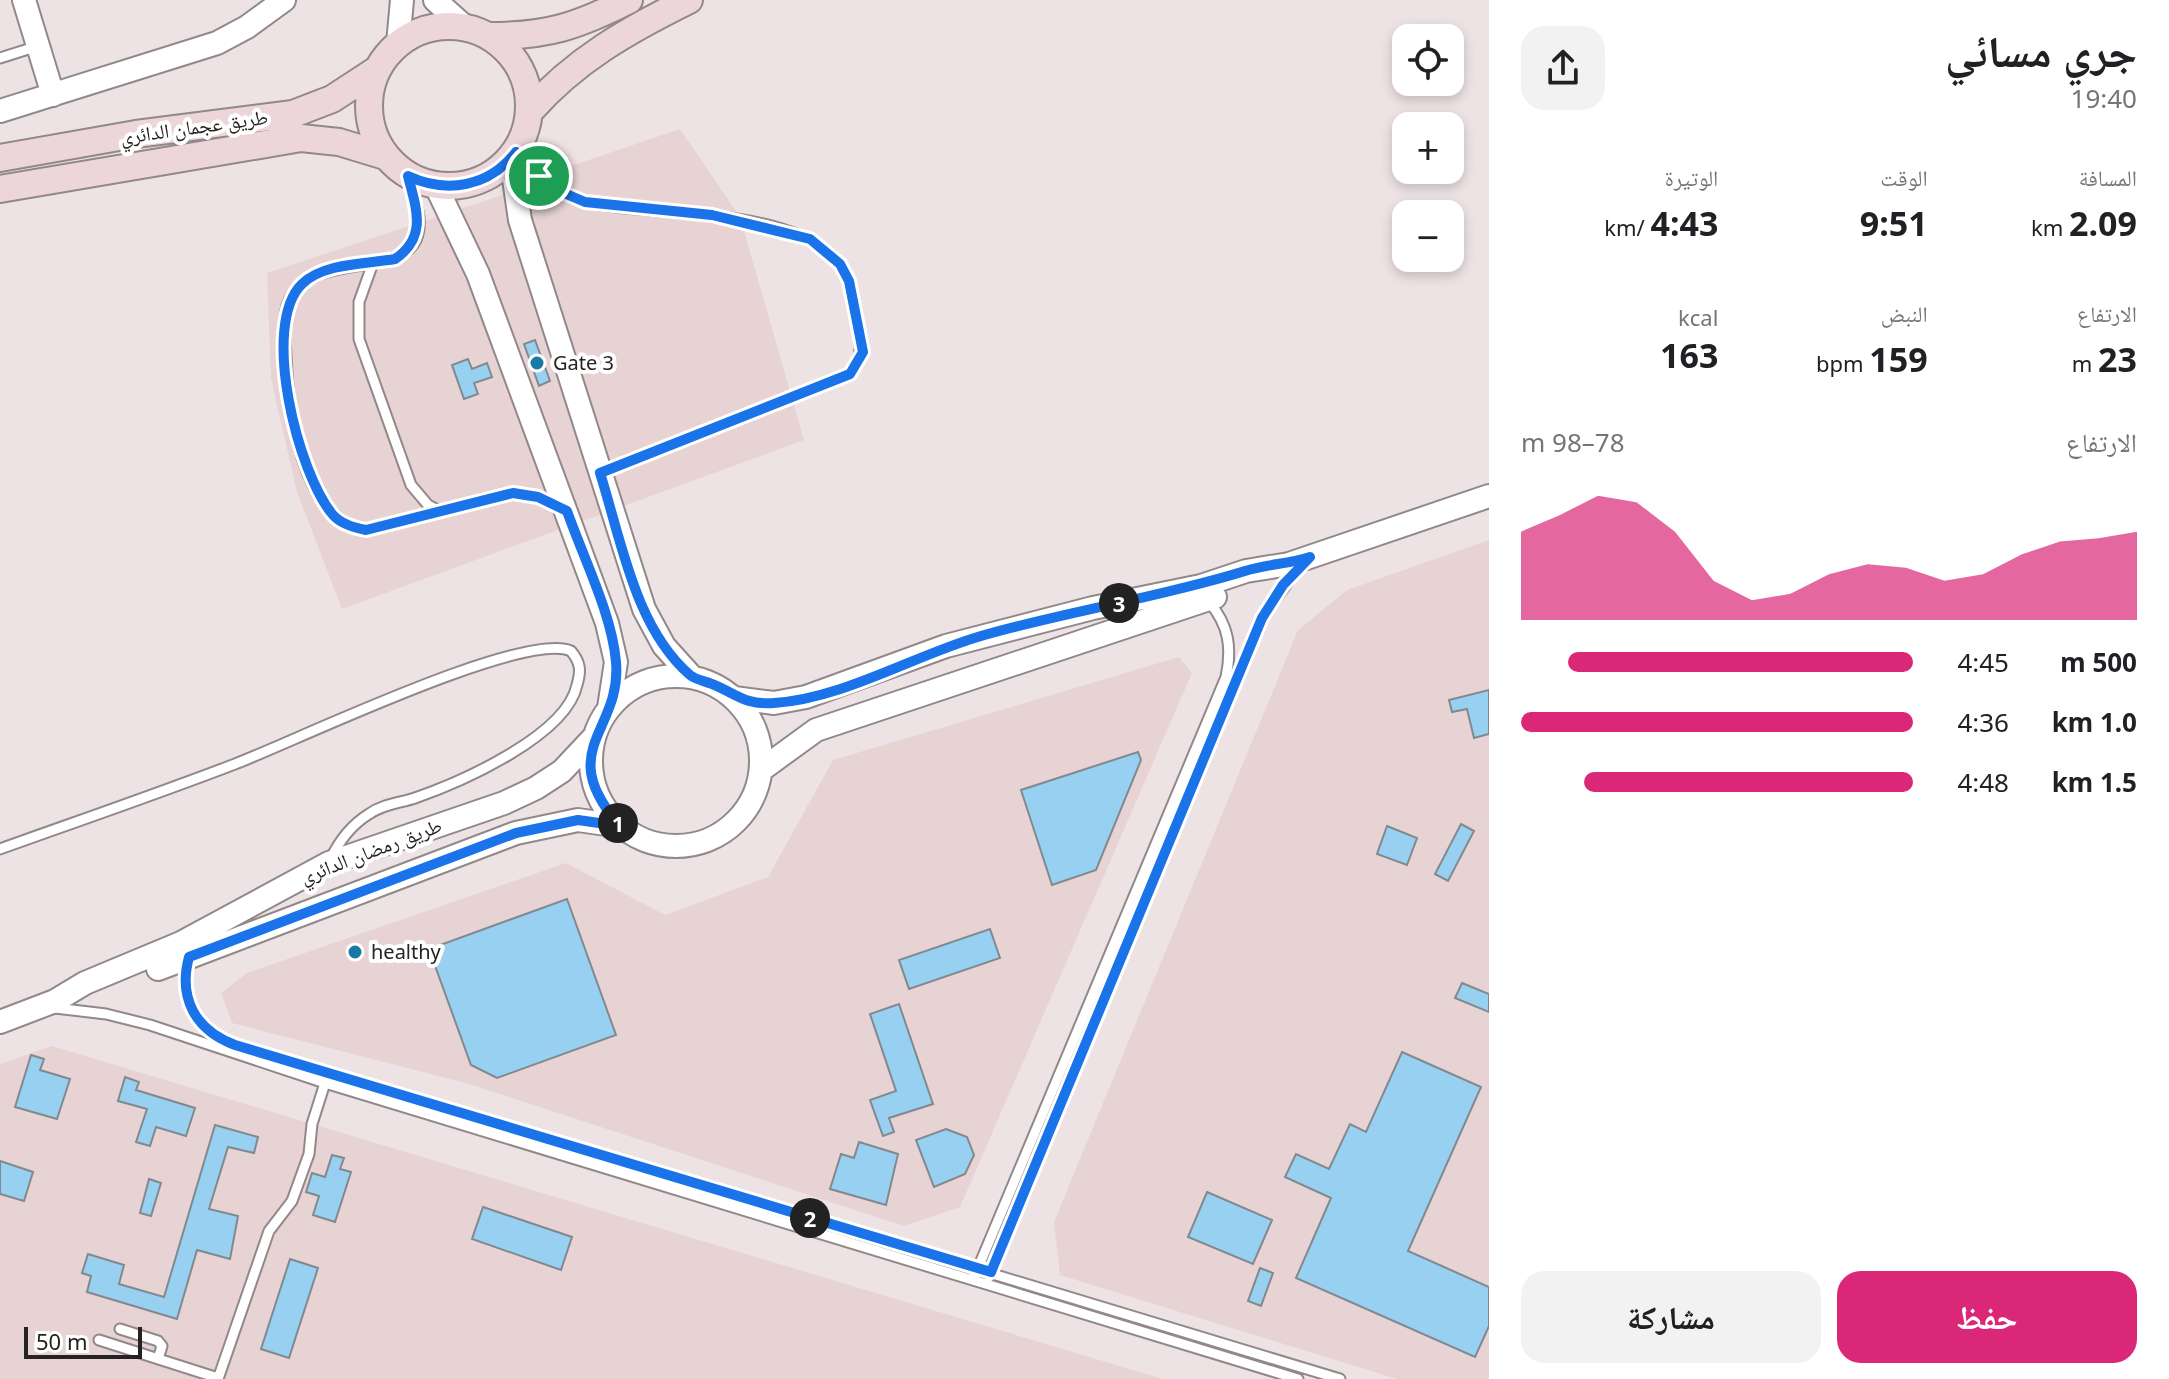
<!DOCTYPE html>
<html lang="ar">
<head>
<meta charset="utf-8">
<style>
	body { margin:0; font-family:"Noto Sans","Noto Naskh Arabic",sans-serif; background:#f2f2f2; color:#202124; direction:rtl; height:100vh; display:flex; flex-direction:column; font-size:30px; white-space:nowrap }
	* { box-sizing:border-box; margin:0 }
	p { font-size:26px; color:#757577 }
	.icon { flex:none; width:44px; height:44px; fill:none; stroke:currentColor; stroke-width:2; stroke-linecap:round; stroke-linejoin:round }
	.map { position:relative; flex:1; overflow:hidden; direction:ltr }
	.sheet { display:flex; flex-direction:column; background:#fff; width:680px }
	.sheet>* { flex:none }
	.fabs { position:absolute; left:1392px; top:24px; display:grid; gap:16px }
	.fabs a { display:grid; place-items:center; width:72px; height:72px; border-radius:16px; background:#fff; box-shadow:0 4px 12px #0003; font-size:40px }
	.scale { position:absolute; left:24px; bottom:20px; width:118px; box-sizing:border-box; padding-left:8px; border:4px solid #262222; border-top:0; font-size:22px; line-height:28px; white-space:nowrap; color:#262222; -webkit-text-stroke:6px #fff; paint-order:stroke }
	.pin { position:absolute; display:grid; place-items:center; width:68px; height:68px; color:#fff; margin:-34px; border:4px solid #fff; border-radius:50%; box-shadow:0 2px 8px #0007 }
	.km { position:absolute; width:40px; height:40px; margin:-20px; border-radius:50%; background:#222; color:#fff; font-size:22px; line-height:40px; text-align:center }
	.round { display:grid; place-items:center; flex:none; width:84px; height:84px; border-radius:24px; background:#f2f2f2 }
	.overview { display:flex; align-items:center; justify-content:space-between; height:136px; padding:0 32px }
	h1 { font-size:44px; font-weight:700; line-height:60px }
	.stats { display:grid; grid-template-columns:repeat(3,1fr); gap:12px; height:136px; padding:8px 32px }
	.stats div { display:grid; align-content:center }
	.stats b { font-size:34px; font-weight:700 }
	.stats small { font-size:22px; font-weight:400 }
	.stats p { font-size:22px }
	.chart { height:224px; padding:16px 32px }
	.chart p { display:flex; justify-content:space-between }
	.chart svg { width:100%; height:144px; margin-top:8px; fill:#db2777; opacity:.7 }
	.button { display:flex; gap:16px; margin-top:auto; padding:16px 32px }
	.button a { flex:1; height:92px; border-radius:24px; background:#db2777; color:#fff; font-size:32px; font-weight:700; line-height:92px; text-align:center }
	.button a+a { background:#f2f2f2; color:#202124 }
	ul { padding:0 32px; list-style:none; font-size:26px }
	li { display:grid; grid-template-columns:128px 96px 1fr; align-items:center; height:60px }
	li i { height:20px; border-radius:10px; background:#db2777 }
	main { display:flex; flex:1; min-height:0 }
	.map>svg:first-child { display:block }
	.built { fill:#e7d3d4 }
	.building { fill:#98d0f2; stroke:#81898e; stroke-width:2 }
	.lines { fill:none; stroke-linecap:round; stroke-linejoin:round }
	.service-casing { stroke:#928889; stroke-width:13 }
	.tertiary-casing { stroke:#928889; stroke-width:26 }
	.secondary-casing { stroke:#928889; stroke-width:30 }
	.service { stroke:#fff; stroke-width:9 }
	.tertiary { stroke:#fff; stroke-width:22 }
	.secondary { stroke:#ecd6d9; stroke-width:26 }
	.route-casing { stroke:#fff; stroke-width:16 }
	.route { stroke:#1a73e8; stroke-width:10 }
	.poi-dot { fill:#1979a6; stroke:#fff; stroke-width:3 }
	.labels { text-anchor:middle; stroke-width:8; stroke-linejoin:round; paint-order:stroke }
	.street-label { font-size:20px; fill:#262222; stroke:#fff }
	.poi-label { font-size:20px; fill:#262222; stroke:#fff; text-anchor:start }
</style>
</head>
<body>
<main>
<section class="sheet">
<div class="overview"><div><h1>جري مسائي</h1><p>19:40</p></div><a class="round"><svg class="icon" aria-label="share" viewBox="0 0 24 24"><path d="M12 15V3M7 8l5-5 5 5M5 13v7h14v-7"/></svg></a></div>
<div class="stats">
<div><p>المسافة</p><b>2.09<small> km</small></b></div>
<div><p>الوقت</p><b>9:51</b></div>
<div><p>الوتيرة</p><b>4:43<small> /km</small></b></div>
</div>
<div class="stats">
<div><p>الارتفاع</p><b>23<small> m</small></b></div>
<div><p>النبض</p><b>159<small> bpm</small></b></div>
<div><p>kcal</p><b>163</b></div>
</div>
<div class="chart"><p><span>الارتفاع</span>78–98 m</p>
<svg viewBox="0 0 160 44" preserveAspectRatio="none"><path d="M0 44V17L10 12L20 6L30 8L40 17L50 32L60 38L70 36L80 30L90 27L100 28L110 32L120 30L130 24L140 20L150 19L160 17V44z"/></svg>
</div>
<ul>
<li><b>500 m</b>4:45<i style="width:88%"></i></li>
<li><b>1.0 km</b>4:36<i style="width:100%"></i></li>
<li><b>1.5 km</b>4:48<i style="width:84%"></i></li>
</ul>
<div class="button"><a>حفظ</a><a>مشاركة</a></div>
</section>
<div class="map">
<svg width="1489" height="1379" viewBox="0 0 1489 1379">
	<rect width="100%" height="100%" fill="#eee3e4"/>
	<path class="built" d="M680,129L740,217L804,440L342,609L297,492L271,379L267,273L548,180L574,165Z
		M1489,540V1379H1397L1060,1275L1054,1222L1298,630L1347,590Z
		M1179,657L1192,673L960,1207L904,1226L466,1083L232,1023L221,993L247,973L566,863L665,915L768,877L833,760Z
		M52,1046L1163,1379H0V1064Z"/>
	<path class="building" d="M535,340L550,381L539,386L524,344Z
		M468,359L472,369L487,363L492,377L474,383L478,394L464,399L452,365Z
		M1489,690V734L1474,738L1467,709L1452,712L1449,700Z
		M1138,752L1141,760L1096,870L1052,885L1021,790Z
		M1461,824L1474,831L1448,881L1435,874Z
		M1387,826L1417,838L1407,865L1377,854Z
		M567,899L616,1035L497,1078L471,1065L429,949Z
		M990,929L1000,958L909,989L899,960Z
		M1462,983L1489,994V1012L1455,998Z
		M899,1004L933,1104L889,1118L894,1132L883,1136L870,1100L896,1091L870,1014Z
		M1402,1052L1481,1087L1408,1251L1489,1287V1326L1475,1357L1296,1278L1331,1198L1285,1177L1296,1154L1329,1169L1350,1124L1366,1132Z
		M31,1055L44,1059L40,1070L70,1079L57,1119L15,1107Z
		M125,1077L139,1082L136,1090L195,1108L186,1136L156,1127L150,1146L136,1142L147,1109L118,1101Z
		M215,1125L258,1137L254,1153L228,1147L209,1209L238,1216L230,1259L197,1250L177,1319L87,1292L91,1276L82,1273L88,1254L124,1265L119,1284L164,1297Z
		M946,1129L967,1137L974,1155L965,1174L934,1187L916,1140Z
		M859,1142L898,1154L886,1205L830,1189L841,1154L854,1158Z
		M332,1155L344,1158L340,1169L351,1172L335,1222L313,1215L319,1196L306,1192L312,1173L325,1177Z
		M0,1161L33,1172L24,1201L0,1194Z
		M149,1179L161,1183L151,1216L140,1213Z
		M1207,1192L1272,1220L1253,1264L1188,1237Z
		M483,1207L572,1237L561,1270L472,1239Z
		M290,1259L318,1268L289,1358L261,1349Z
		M1260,1268L1273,1273L1261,1306L1248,1301Z"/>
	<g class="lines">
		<defs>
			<path id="service" d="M0,58L38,46
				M516,152C536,173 555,195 584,202C652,219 817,201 849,281C853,290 853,301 855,311C860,336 866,353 850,374L600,473
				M408,176C411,189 417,203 419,217C426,285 322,248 292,295C281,312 285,335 286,355C288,408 301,520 366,530L513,493L538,497L560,506
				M373,263L359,302V339L411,485L428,505L440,511
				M0,849C78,821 157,794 235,764C293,742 524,630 571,651C581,663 581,671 577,685C566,736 461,782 415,798C400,803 383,804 369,814C351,825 339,841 330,860
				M189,959C178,999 196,1031 235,1045L1340,1379
				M55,1008L106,1014L150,1025L325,1083L1298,1379
				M989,1277L1262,618L1299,567
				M973,1280L1226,677C1232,648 1229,625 1209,602
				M120,1329L158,1341L162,1346L158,1359
				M99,1340L218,1378
				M218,1379L269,1231L292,1201L309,1154L312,1124L325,1083"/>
			<path id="tertiary" d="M24,0L53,95
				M435,0L465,27
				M398,44L402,0
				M0,111L217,43L247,27L284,0
				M511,158L520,220L644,609L664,646L692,677
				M436,186L478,274L607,623L616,662L609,708
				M591 761a85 85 0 1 1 170 0a85 85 0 1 1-170 0Z
				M734,698L774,703L806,697L946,646L1093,608L1201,586L1246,571L1289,564L1489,496
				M761,770L816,730L1215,597
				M158,969L516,833L578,820L620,826
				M0,1022L55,1001L85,983L181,943L329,863L504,803L536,788L562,771L594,737"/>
			<path id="secondary" d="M369 106a80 80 0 1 1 160 0a80 80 0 1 1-160 0Z
				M490,36C548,36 578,26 629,0
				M530,111C575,60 628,30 689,0
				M0,158L136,134L293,114L332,99L378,69
				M0,189L301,138L339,142L385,156"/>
		</defs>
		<use href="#service" class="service-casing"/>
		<use href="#tertiary" class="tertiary-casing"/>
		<use href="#secondary" class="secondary-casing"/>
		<use href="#service" class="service"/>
		<use href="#tertiary" class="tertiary"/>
		<use href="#secondary" class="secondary"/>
	</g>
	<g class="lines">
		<defs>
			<path id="route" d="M516,152L552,188L585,202L712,215L810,239L840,264L849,281L863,352L850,374L600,473C621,539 635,628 690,675C696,680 705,681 712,684C737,694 744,705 774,703C842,699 915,655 981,636C1068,611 1158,598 1245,571C1267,564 1289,564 1310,557L1283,585L1262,618L991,1272L235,1045C195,1030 178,998 189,957L516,833L578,820L620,826C553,749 622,732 616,662C612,614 583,557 567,511L538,497L513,493L366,530C355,528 341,524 333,515C298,474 260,325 302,284C323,263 366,264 395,259C428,237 416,208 408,176C447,194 489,187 516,152Z"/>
		</defs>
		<use href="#route" class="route-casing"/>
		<use href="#route" class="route"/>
	</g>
	<g class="poi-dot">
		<circle cx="537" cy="363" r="8"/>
		<circle cx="355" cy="952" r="8"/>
	</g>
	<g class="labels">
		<g class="street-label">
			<text transform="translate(194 127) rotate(-8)" y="7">طريق عجمان الدائري</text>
			<text transform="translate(371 851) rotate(-21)" y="7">طريق رمضان الدائري</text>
		</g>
		<g class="poi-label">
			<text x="553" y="370">Gate 3</text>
			<text x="371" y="959">healthy</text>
		</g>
	</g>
</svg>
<div class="fabs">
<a><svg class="icon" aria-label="locate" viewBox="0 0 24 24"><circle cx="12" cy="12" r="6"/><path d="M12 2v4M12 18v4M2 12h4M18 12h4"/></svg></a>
<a>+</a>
<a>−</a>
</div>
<div class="scale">50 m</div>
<div class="pin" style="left:539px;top:176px;background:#1e9e55"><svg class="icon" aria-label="arrive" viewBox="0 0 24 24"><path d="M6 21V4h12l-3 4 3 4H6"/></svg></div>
<b class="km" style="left:618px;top:823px">1</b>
<b class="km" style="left:810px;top:1218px">2</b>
<b class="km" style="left:1119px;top:603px">3</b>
</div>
</main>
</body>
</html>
